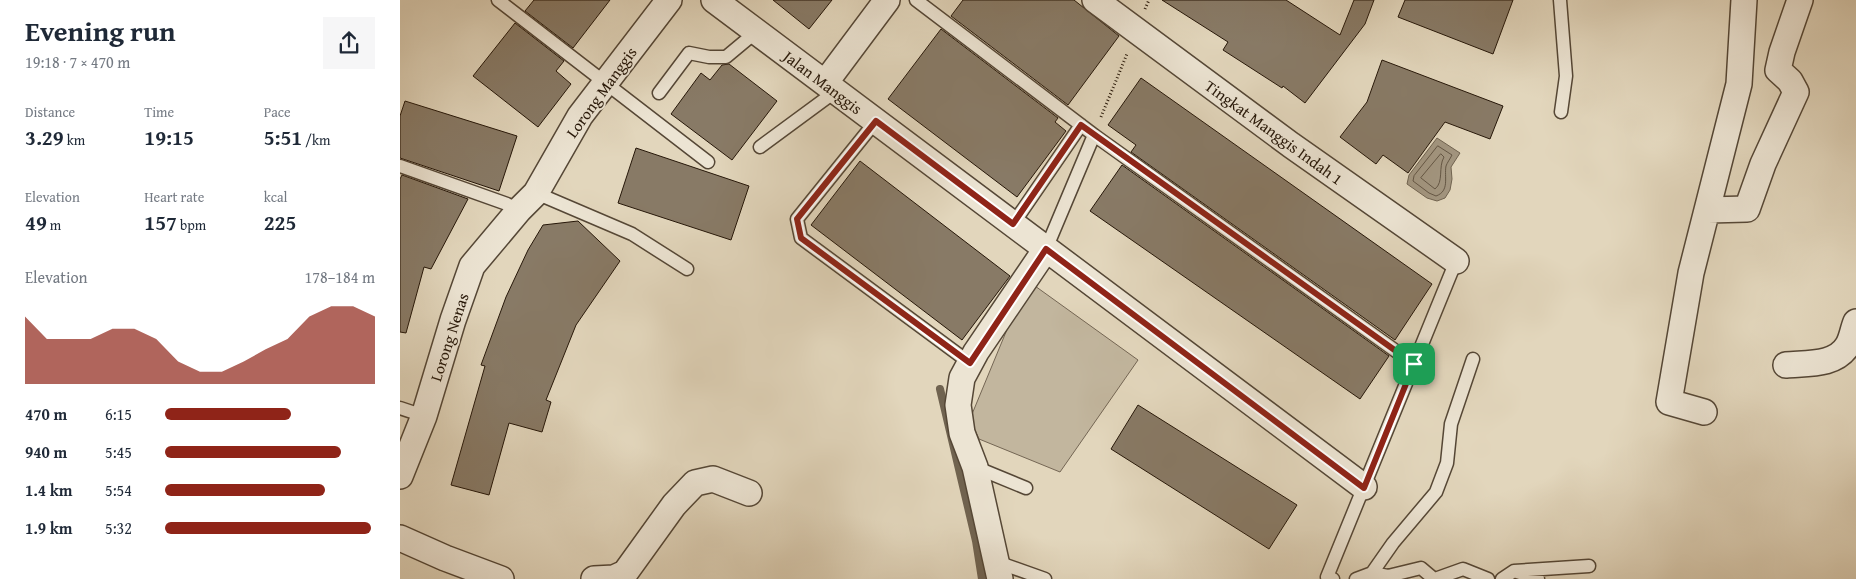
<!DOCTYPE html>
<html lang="en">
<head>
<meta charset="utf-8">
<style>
	body { margin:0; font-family:"Gentium Book Plus",serif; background:#f6f6f7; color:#1f2937; height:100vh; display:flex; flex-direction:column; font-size:19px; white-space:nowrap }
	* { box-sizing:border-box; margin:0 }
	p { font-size:16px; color:#747a83 }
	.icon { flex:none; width:28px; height:28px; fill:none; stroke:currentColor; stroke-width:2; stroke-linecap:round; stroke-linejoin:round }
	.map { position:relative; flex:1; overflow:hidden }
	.panel { display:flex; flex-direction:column; background:#fff; width:400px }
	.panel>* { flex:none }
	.pin { position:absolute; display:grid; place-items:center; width:42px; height:42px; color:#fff; margin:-21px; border-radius:10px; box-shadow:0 2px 8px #0006 }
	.round { display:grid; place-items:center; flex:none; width:52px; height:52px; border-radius:0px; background:#f6f6f7 }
	.head { display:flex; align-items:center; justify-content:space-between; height:85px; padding:0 25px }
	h1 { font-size:28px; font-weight:700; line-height:38px }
	.metrics { display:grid; grid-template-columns:repeat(3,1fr); gap:8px; height:85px; padding:5px 25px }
	.metrics div { display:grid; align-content:center }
	.metrics b { font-size:21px; font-weight:700 }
	.metrics small { font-size:14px; font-weight:400 }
	.metrics p { font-size:14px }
	.chart { height:140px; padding:10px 25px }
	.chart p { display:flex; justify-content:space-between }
	.chart svg { width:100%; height:90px; margin-top:5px; fill:#8f2418; opacity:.7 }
	ul { padding:0 25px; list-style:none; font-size:16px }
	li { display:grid; grid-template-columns:80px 60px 1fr; align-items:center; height:38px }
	li i { height:12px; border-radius:6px; background:#8f2418 }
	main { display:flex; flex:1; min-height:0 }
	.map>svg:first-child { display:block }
	.green { fill:#c2b69e; stroke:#746654 }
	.water { fill:#a2957f; stroke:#706350 }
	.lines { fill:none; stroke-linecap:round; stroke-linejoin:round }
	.shore { stroke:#645644; stroke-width:1 }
	.stream { stroke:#706350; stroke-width:8 }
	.building { fill:#887a66; stroke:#261709 }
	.service-casing { stroke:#554736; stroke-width:15 }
	.minor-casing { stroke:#554736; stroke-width:28 }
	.path { stroke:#261709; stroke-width:3; stroke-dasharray:1 2.5; stroke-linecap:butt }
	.service { stroke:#ece4d3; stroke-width:12 }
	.minor { stroke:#ece4d3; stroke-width:25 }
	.route-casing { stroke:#fff; stroke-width:10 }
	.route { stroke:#8f2418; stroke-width:6 }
	.labels { text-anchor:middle; stroke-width:4; stroke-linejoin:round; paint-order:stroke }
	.street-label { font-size:16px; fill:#261709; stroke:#ece4d3 }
</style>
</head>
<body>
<main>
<section class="panel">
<div class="head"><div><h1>Evening run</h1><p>19:18 · 7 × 470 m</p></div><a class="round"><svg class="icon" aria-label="share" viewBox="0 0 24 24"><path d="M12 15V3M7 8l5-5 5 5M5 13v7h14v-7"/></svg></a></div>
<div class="metrics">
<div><p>Distance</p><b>3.29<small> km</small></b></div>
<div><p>Time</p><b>19:15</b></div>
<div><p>Pace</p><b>5:51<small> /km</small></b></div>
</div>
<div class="metrics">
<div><p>Elevation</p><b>49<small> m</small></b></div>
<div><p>Heart rate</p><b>157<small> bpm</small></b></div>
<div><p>kcal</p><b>225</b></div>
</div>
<div class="chart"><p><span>Elevation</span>178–184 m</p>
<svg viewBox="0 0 160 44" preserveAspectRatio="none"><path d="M0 44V11L10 22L20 22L30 22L40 17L50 17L60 22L70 33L80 38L90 38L100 33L110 27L120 22L130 11L140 6L150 6L160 11V44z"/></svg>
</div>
<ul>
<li><b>470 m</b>6:15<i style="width:60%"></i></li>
<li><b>940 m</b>5:45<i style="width:84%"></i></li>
<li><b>1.4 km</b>5:54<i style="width:76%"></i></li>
<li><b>1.9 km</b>5:32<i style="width:98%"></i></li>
</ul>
</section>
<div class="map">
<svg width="1456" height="579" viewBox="0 0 1456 579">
	<rect width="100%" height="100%" fill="#e2d6bc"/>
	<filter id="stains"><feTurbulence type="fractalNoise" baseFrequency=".004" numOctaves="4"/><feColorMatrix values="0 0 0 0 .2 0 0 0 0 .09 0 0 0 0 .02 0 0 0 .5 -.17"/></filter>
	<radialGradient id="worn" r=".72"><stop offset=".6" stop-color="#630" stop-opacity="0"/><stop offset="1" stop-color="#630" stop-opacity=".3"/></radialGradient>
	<path class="green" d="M635,286L738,360L660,472L579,439L570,419L613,315Z"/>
	<path class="water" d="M1037,138L1060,153L1051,167L1052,179L1050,190L1045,198L1037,201L1027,198L1007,184L1009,175Z"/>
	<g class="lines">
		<path class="shore" d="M1038,146L1052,155C1050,159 1047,163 1046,166C1044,177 1050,191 1036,196L1029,193L1013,181L1014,176Z
			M1041,154L1044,157C1038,167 1044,182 1035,189L1021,178Z"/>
		<path class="stream" d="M540,389L576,541L582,579"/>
	</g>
	<path class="building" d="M134,0H210L173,48L125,11Z
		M373,0H432L409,29Z
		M563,0H674L719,36L668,105L551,16Z
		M762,0H886L940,35L954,0H974L965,24L905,103L883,86L882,88L823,50L828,42Z
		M1005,0H1113L1093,54L998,17Z
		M115,23L164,61L156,71L171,84L138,127L73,76Z
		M541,29L658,118L655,122L666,131L617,197L488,99Z
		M982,60L1103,106L1090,139L1045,122L1008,173L983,155L976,164L940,137L967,102Z
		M329,64L377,101L332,160L271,114L301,73L310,80L322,65Z
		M741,78L1032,284L995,340L731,152L736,145L708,125Z
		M5,101L117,136L99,191L0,158V116Z
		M236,148L349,186L331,240L218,203Z
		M460,161L610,276L562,340L411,225Z
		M722,165L989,356L960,399L690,211Z
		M2,175L68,199L31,269L24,267L6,333L0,332V179Z
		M178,221L220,261L176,325L146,400L151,402L142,432L109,423L89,495L51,485L85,366L81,365L106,297L128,250L143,225Z
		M738,405L897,505L869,549L711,449Z"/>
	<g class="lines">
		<defs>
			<path id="service" d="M98,0L308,162
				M516,0L694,135L1014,364
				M1160,0L1166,76L1161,112
				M259,93L289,53L309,57H326L356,32
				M476,121L397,219L401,238L570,363
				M360,147L436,91
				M0,166L107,204L119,210
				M136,193L232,234L287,269
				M613,224L681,125
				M646,249L694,135
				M0,408L24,416
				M575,467L626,488
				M597,562L645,579
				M1114,571L1189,566
				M972,573L993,543L1036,492L1047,463L1051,424L1073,359
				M933,579L927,577L1056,261
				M956,579L972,573L988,576L1021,568L1034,579
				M1035,579L1063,569L1088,579
				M1102,579L1114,571L1138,579"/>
			<path id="minor" d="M314,0L964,487
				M695,0L891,145L1056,261
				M425,83L487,0
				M1308,210L1347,209L1363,164L1396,92L1390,81L1378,70L1382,52L1400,0
				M1386,365C1407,363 1436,366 1448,345C1452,338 1453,329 1456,322
				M1304,412L1269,402L1291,273L1339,84L1344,0
				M0,476L24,416L53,320L72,266L119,210L136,193L180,116L269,0
				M0,538L45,558L101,579
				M194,579L214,578L225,573L274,505L295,483L313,479L349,493
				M600,579L575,467L562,433L558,405L562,378L576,352L646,249"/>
		</defs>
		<use href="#service" class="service-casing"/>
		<use href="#minor" class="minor-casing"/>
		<path class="path" d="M745,9L749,0
			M701,117L727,54"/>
		<use href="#service" class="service"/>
		<use href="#minor" class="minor"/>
	</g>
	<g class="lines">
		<defs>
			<path id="route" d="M476,121L613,224L681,125L1014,364L964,488L646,249L570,363L401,238L397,219Z"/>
		</defs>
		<use href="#route" class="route-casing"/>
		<use href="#route" class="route"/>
	</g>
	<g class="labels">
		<g class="street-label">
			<text transform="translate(423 82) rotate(37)" y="6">Jalan Manggis</text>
			<text transform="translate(201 92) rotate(-54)" y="6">Lorong Manggis</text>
			<text transform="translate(874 132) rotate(36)" y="6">Tingkat Manggis Indah 1</text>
			<text transform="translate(49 337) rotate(-72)" y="6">Lorong Nenas</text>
		</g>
	</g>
	<rect width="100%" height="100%" filter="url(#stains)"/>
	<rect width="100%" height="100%" fill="url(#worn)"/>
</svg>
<div class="pin" style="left:1014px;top:364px;background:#1e9e55"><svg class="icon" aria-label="arrive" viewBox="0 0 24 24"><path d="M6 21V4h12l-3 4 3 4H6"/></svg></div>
</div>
</main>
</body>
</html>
